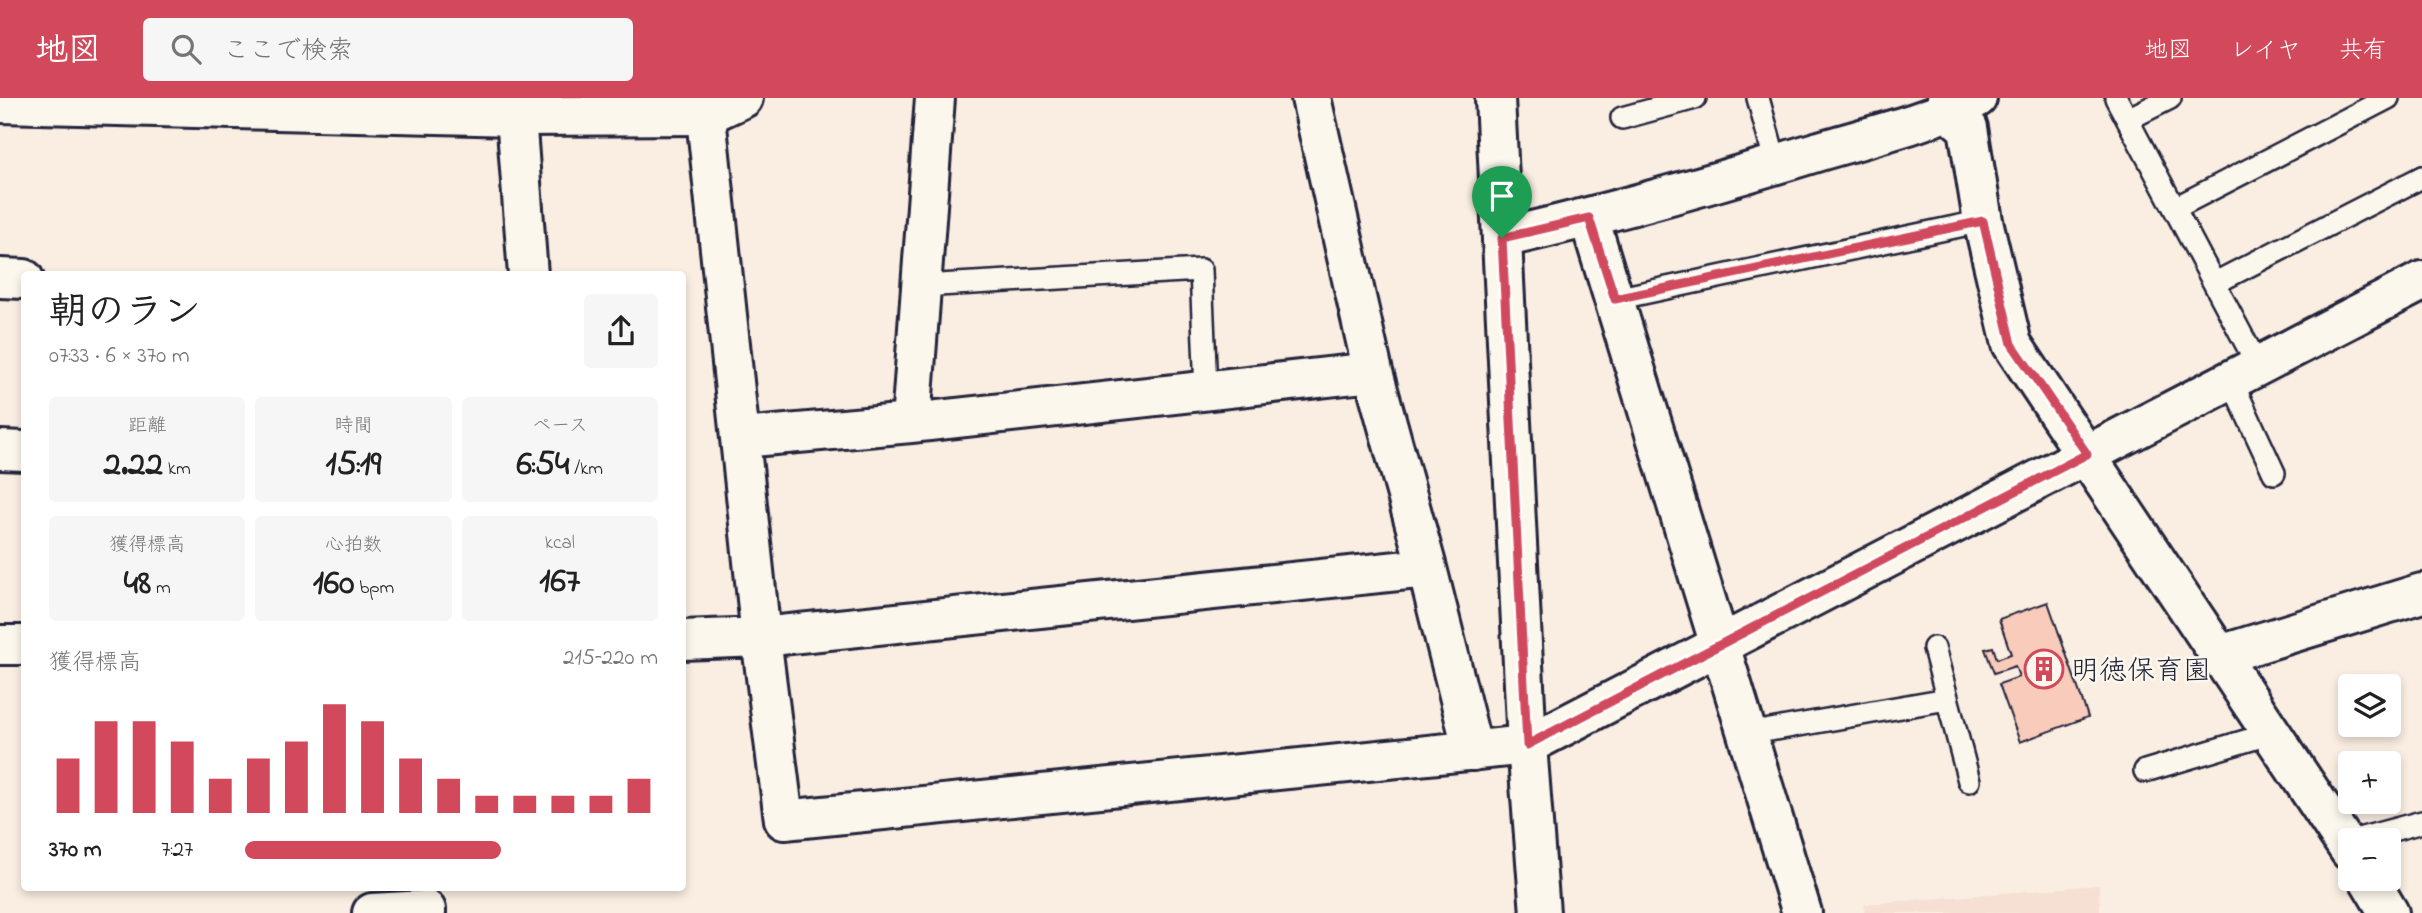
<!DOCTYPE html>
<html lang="ja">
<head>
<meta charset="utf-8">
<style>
	body { margin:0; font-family:"Indie Flower","Klee One",sans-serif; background:#f6f6f6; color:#222; height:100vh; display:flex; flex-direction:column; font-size:26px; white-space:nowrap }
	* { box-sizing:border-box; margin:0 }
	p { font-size:23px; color:#767676 }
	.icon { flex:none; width:38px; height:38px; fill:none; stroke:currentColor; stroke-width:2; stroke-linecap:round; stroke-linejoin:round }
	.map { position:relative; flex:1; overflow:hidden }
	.drawer { position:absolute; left:21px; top:173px; width:665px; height:620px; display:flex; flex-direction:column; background:#fff; border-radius:7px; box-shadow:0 4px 10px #0003 }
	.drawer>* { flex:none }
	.buttons { position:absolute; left:2338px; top:576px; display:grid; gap:14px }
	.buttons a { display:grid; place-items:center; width:63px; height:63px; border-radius:7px; background:#fff; box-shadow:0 4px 10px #0003; font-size:35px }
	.pin { position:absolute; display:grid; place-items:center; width:60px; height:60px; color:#fff; margin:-72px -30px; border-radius:50% 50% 50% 0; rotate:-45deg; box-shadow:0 0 7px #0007 }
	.pin .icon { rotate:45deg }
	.round { display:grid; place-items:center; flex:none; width:74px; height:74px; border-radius:7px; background:#f6f6f6 }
	.headline { display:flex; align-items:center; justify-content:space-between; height:119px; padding:0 28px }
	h1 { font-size:38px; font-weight:700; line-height:52px }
	.metrics { display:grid; grid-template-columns:repeat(3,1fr); gap:10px; height:119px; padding:7px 28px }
	.metrics div { display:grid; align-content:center; border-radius:7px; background:#f6f6f6; text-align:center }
	.metrics b { font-size:35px; font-weight:700 }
	.metrics small { font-size:19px; font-weight:400 }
	.metrics p { font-size:19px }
	.chart { height:196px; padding:14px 28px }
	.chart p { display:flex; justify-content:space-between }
	.chart svg { width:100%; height:126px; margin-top:7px; stroke:#d1495b; stroke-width:6 }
	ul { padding:0 28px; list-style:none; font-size:23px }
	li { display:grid; grid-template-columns:112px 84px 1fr; align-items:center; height:52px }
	li i { height:18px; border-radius:9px; background:#d1495b }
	header { display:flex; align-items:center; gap:42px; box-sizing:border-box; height:98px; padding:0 35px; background:#d1495b; color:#fff }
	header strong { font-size:33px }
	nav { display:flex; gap:38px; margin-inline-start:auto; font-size:24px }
	.search { width:490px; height:63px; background:#f6f6f6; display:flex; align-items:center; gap:18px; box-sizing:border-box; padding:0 24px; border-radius:7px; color:#767676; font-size:26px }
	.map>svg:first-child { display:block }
	.built { fill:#f5e0d3 }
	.building { fill:#f8cbbb; stroke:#22223b; stroke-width:2 }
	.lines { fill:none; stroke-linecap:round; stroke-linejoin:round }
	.lane-casing { stroke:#22223b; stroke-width:26 }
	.street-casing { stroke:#22223b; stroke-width:44 }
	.secondary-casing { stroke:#22223b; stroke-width:44 }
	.lane { stroke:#fbf7ec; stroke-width:21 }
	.street { stroke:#fbf7ec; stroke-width:38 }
	.secondary { stroke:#fbf7ec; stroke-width:38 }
	.route-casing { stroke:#fff; stroke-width:14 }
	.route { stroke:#d1495b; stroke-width:9 }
	.labels { text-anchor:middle; stroke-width:5; stroke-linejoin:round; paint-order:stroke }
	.poi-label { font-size:28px; fill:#22223b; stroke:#fbf7ec; text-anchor:start }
</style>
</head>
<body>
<header>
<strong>地図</strong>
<div class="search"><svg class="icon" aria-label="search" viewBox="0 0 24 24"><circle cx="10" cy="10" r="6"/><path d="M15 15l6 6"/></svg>ここで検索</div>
<nav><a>地図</a><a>レイヤ</a><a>共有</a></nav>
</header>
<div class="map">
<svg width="2422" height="815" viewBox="0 0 2422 815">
	<rect width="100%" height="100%" fill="#faeee2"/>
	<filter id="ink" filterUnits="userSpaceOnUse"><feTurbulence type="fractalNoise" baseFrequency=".0143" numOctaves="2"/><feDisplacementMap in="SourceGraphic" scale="14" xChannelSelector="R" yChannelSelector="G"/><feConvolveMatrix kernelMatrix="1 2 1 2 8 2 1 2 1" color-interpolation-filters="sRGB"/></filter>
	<g filter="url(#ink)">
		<path class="built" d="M2099,787L2100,815H1864L1865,806Z"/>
		<path class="building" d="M2048,504L2088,619L2020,644L1999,586L2019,579L2015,568L1994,575L1985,551L1993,549L1997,561L2011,556L1999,521Z"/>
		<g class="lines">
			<defs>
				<path id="lane" d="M1758,0L1776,66
					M2116,0L2258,268
					M1622,20L1695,0
					M2128,21L2170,0
					M2175,110L2388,0
					M2215,185L2422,79
					M921,188L1201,172L1206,293
					M1615,201L1983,123
					M2231,282L2274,375
					M1934,550L1969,683
					M1747,636L1947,601
					M2145,673L2272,635
					M2355,742L2422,724"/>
				<path id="street" d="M704,0L761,539L784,722L1527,647L2422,183
					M1311,0L1373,274L1427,470L1473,653
					M1947,0L1949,14L1968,30L1983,123L2012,246L2350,753
					M516,18L528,177
					M1589,120L1802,815
					M1502,140C1608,116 1712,86 1816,54C1870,38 1926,25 1977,0
					M0,180L24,181
					M911,325L935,0
					M741,340L911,325L1373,274
					M0,352L24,353
					M682,542L761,539L1427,470
					M0,547H24
					M2220,557L2422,495
					M2368,780L2389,815
					M372,815L426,812V815"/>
				<path id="secondary" d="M1495,0L1527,647L1540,815
					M0,5L516,18L706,17L743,0"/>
			</defs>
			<use href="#lane" class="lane-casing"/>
			<use href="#street" class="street-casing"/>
			<use href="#secondary" class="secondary-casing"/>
			<use href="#lane" class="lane"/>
			<use href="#street" class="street"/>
			<use href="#secondary" class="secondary"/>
		</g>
	</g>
	<g class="lines" filter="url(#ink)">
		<defs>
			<path id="route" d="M1589,120L1615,201L1983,123L2012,246L2087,356L1527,647L1502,140Z"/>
		</defs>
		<use href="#route" class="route-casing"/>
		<use href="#route" class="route"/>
	</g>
	<defs>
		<symbol id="building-ring" viewBox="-11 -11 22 22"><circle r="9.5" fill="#fbf7ec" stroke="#d1495b" stroke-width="1.5"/><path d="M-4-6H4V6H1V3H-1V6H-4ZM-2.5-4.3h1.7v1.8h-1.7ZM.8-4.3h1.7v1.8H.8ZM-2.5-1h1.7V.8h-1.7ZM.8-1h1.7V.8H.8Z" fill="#d1495b"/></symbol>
	</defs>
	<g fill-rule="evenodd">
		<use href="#building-ring" x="2022" y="549" width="44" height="44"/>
	</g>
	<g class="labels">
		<g class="poi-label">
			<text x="2071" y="581">明徳保育園</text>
		</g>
	</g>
</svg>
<div class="buttons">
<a><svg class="icon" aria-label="layers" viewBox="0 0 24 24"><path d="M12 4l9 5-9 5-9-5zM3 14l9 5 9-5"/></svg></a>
<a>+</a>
<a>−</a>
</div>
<div class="pin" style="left:1502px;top:140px;background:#1e9e55"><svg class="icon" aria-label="arrive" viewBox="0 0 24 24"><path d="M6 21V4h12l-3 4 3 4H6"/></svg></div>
<section class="drawer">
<div class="headline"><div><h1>朝のラン</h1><p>07:33 · 6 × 370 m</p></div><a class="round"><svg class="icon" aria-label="share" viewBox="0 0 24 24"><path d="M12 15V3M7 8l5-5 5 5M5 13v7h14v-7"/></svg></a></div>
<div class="metrics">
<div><p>距離</p><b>2.22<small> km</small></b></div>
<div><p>時間</p><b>15:19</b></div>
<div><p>ペース</p><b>6:54<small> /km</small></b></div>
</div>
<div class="metrics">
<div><p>獲得標高</p><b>48<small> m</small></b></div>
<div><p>心拍数</p><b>160<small> bpm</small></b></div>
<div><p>kcal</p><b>167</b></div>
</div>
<div class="chart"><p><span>獲得標高</span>215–220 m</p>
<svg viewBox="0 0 160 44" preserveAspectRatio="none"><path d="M5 44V25M15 44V12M25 44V12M35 44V19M45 44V32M55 44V25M65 44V19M75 44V6M85 44V12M95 44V25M105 44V32M115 44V38M125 44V38M135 44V38M145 44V38M155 44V32"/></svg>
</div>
<ul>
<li><b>370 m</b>7:27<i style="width:62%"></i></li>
</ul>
</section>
</div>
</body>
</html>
